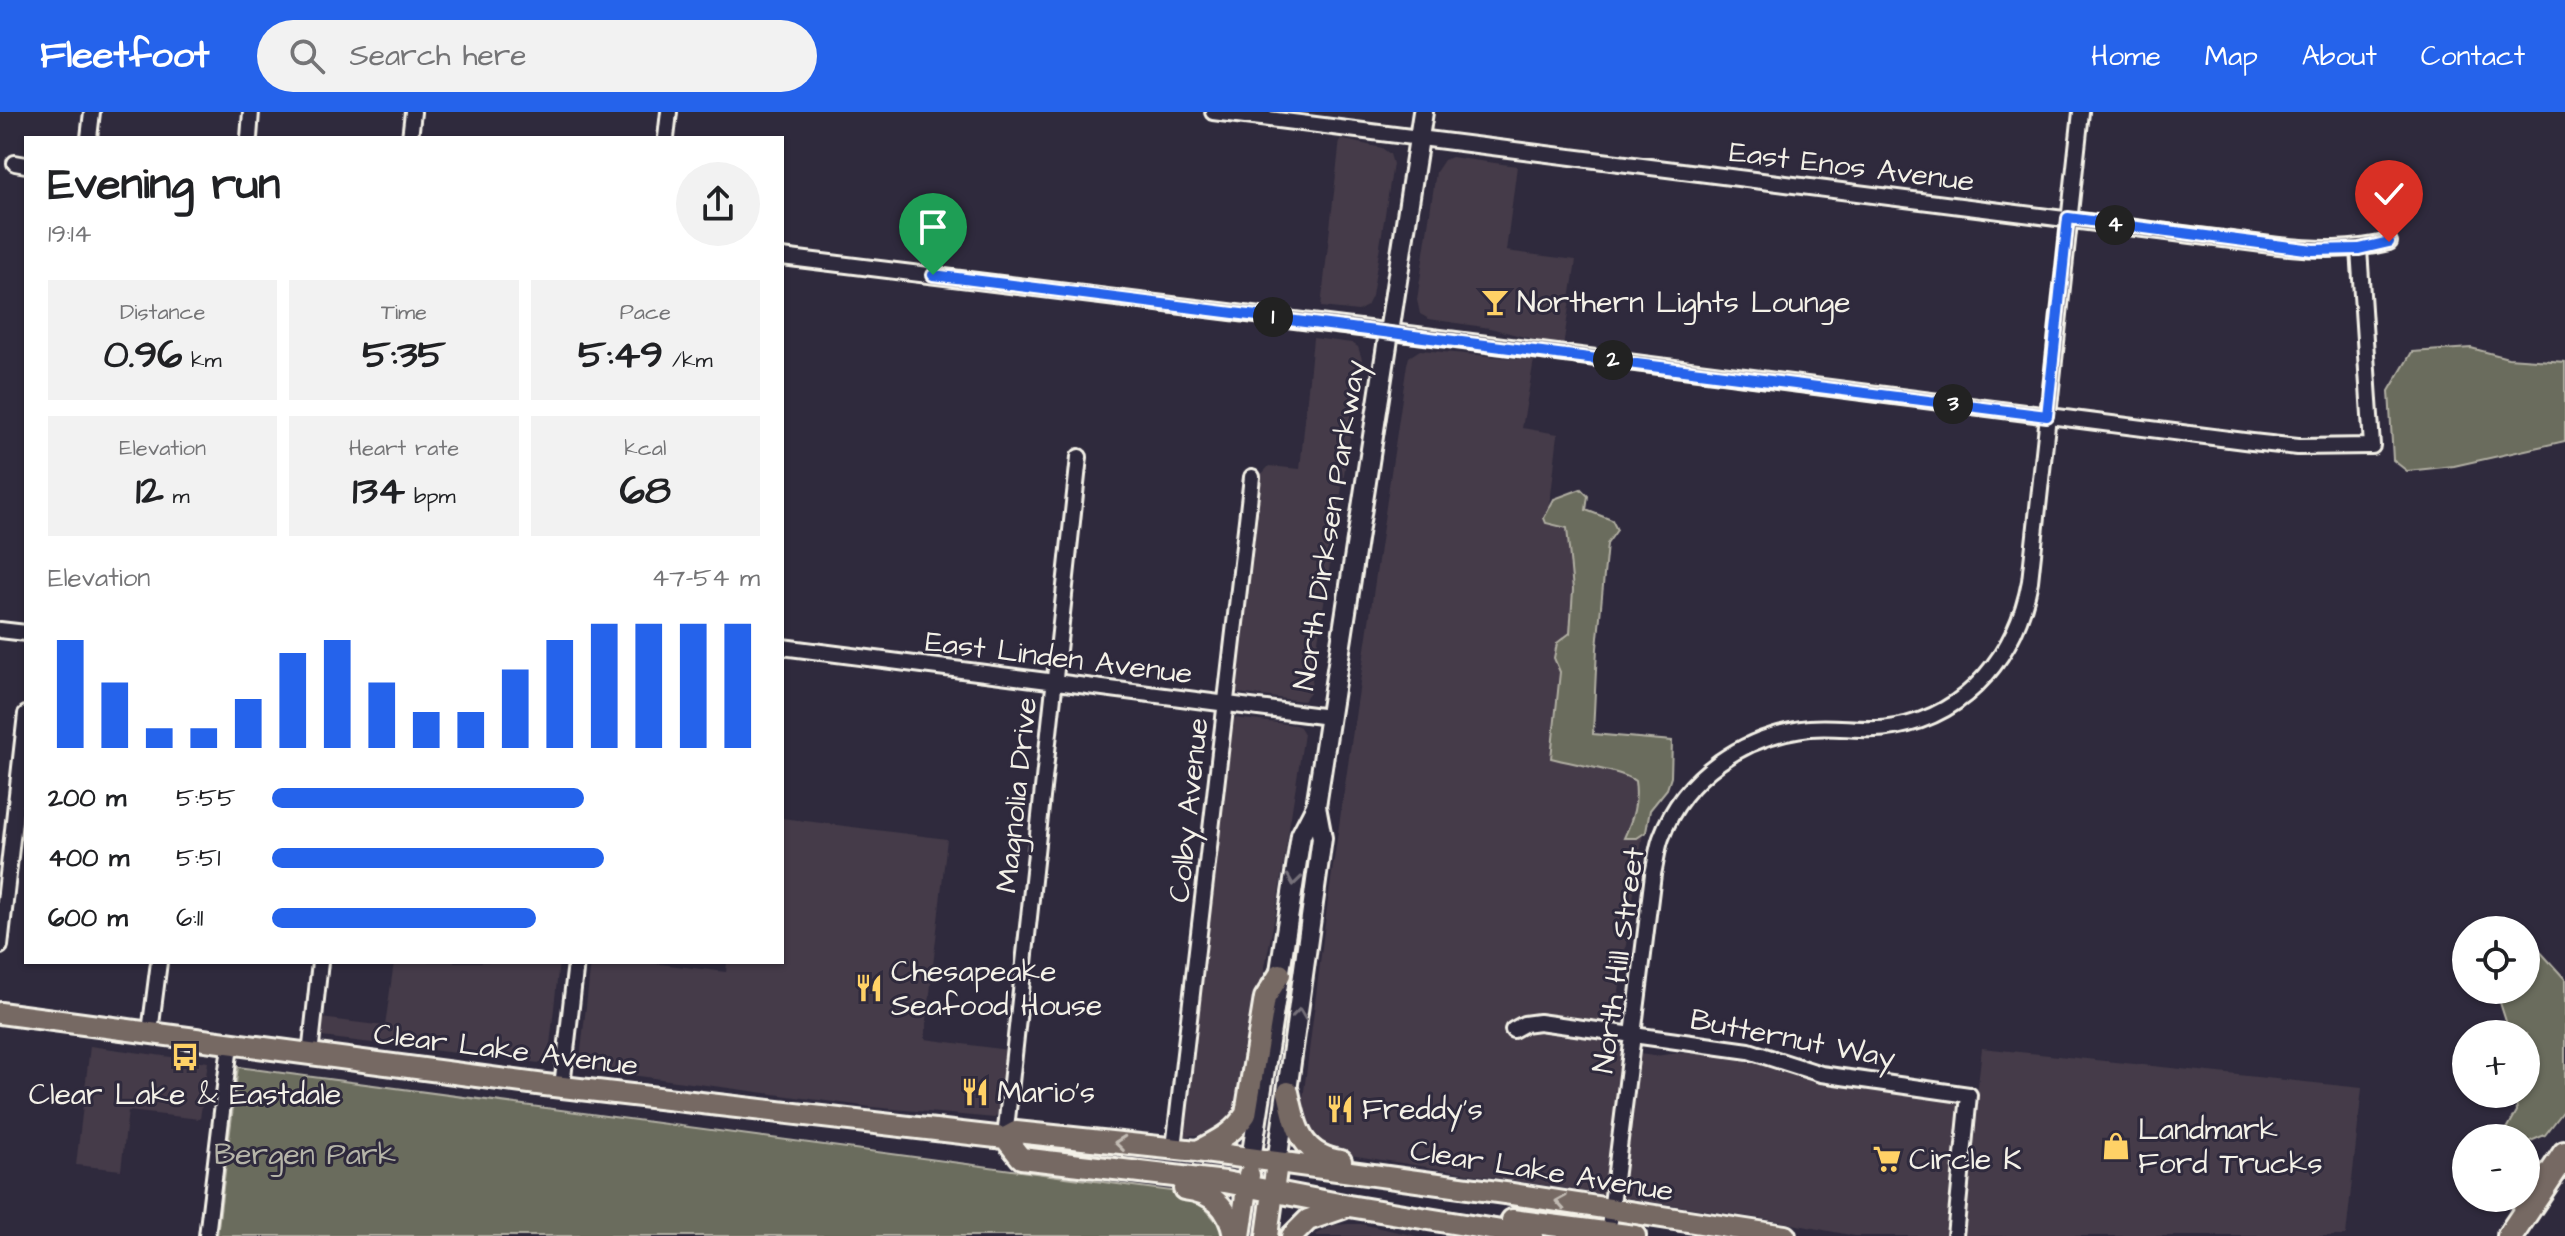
<!DOCTYPE html>
<html lang="en">
<head>
<meta charset="utf-8">
<style>
	body { margin:0; font-family:"Architects Daughter",sans-serif; background:#f2f2f2; color:#202124; height:100vh; display:flex; flex-direction:column; font-size:30px; white-space:nowrap }
	* { box-sizing:border-box; margin:0 }
	p { font-size:26px; color:#757577 }
	.icon { flex:none; width:44px; height:44px; fill:none; stroke:currentColor; stroke-width:2; stroke-linecap:round; stroke-linejoin:round }
	.map { position:relative; flex:1; overflow:hidden }
	.sheet { position:absolute; left:24px; top:24px; width:760px; height:828px; display:flex; flex-direction:column; background:#fff; border-radius:0px; box-shadow:0 2px 6px #0004 }
	.sheet>* { flex:none }
	.controls { position:absolute; left:2452px; top:804px; display:grid; gap:16px }
	.controls a { display:grid; place-items:center; width:88px; height:88px; border-radius:50%; background:#fff; box-shadow:0 2px 6px #0004; font-size:40px }
	.pin { position:absolute; display:grid; place-items:center; width:68px; height:68px; color:#fff; margin:-82px -34px; border-radius:50% 50% 50% 0; rotate:-45deg; box-shadow:0 0 8px #0007 }
	.pin .icon { rotate:45deg }
	.km { position:absolute; width:40px; height:40px; margin:-20px; border-radius:50%; background:#222; color:#fff; font-size:22px; line-height:40px; text-align:center }
	.round { display:grid; place-items:center; flex:none; width:84px; height:84px; border-radius:42px; background:#f2f2f2 }
	.summary { display:flex; align-items:center; justify-content:space-between; height:136px; padding:0 24px }
	h1 { font-size:44px; font-weight:800; line-height:60px }
	.stats { display:grid; grid-template-columns:repeat(3,1fr); gap:12px; height:136px; padding:8px 24px }
	.stats div { display:grid; align-content:center; border-radius:0px; background:#f2f2f2; text-align:center }
	.stats b { font-size:40px; font-weight:800 }
	.stats small { font-size:22px; font-weight:400 }
	.stats p { font-size:22px }
	.chart { height:224px; padding:16px 24px }
	.chart p { display:flex; justify-content:space-between }
	.chart svg { width:100%; height:144px; margin-top:8px; stroke:#2563eb; stroke-width:6 }
	ul { padding:0 24px; list-style:none; font-size:26px }
	li { display:grid; grid-template-columns:128px 96px 1fr; align-items:center; height:60px }
	li i { height:20px; border-radius:10px; background:#2563eb }
	header { display:flex; align-items:center; gap:48px; box-sizing:border-box; height:112px; padding:0 40px; background:#2563eb; color:#fff }
	header strong { font-size:38px }
	nav { display:flex; gap:44px; margin-inline-start:auto; font-size:28px }
	.search { width:560px; height:72px; background:#f2f2f2; display:flex; align-items:center; gap:20px; box-sizing:border-box; padding:0 28px; border-radius:44px; color:#757577; font-size:30px }
	.map>svg:first-child { display:block }
	.built { fill:#443b48 }
	.green { fill:#6b6c5d; stroke:#b0aea2; stroke-width:2 }
	.lines { fill:none; stroke-linecap:round; stroke-linejoin:round }
	.minor-casing { stroke:#f4f1e8; stroke-width:20 }
	.secondary-casing { stroke:#f4f1e8; stroke-width:24 }
	.primary-casing { stroke:#f4f1e8; stroke-width:26 }
	.motorway-casing { stroke:#f4f1e8; stroke-width:30 }
	.minor { stroke:#2f2a3d; stroke-width:14 }
	.secondary { stroke:#2f2a3d; stroke-width:18 }
	.primary { stroke:#766964; stroke-width:20 }
	.motorway { stroke:#766964; stroke-width:24 }
	.oneway { stroke:#747079 }
	.oneway2 { stroke:#c2bbb3 }
	.route-casing { stroke:#fff; stroke-width:16 }
	.route { stroke:#2563eb; stroke-width:10 }
	.labels { text-anchor:middle; stroke-width:6; stroke-linejoin:round; paint-order:stroke }
	.street-label { font-size:30px; fill:#f4f1e8; stroke:#2f2a3d }
	.poi-label { font-size:30px; fill:#f4f1e8; stroke:#2f2a3d; text-anchor:start }
	.park-label { font-size:30px; fill:#b6b5a9; stroke:#2f2a3d }
</style>
</head>
<body>
<header>
<strong>Fleetfoot</strong>
<div class="search"><svg class="icon" aria-label="search" viewBox="0 0 24 24"><circle cx="10" cy="10" r="6"/><path d="M15 15l6 6"/></svg>Search here</div>
<nav><a>Home</a><a>Map</a><a>About</a><a>Contact</a></nav>
</header>
<div class="map">
<svg width="2565" height="1124" viewBox="0 0 2565 1124">
	<rect width="100%" height="100%" fill="#2f2a3d"/>
	<filter id="ink" filterUnits="userSpaceOnUse"><feTurbulence type="fractalNoise" baseFrequency=".0125" numOctaves="2"/><feDisplacementMap in="SourceGraphic" scale="16" xChannelSelector="R" yChannelSelector="G"/><feConvolveMatrix kernelMatrix="1 2 1 2 8 2 1 2 1" color-interpolation-filters="sRGB"/></filter>
	<g filter="url(#ink)">
		<path class="built" d="M1340,27L1382,36L1390,42L1393,52L1372,184L1367,194L1358,199L1321,195Z
			M1451,45L1517,54L1506,139L1576,148L1563,235L1490,216L1429,207L1420,202L1417,188L1436,60L1444,48Z
			M1313,226L1352,231L1358,235L1362,247L1310,580L1303,589L1237,581L1233,576L1237,526L1260,364L1269,354L1300,357Z
			M1420,238L1534,248L1522,316L1558,322L1549,401L1597,408L1564,637L1654,649L1610,938L1654,944L1680,941L1714,942L1752,948L1811,969L1976,992L1982,936L2362,976L2346,1124H1855L1777,1109L1343,1042L1326,1036L1314,1025L1305,1010L1303,987L1327,795L1407,252L1409,245Z
			M1234,606L1295,613L1300,615L1304,622L1276,799L1236,1000L1226,1013L1209,1022L1186,1024L1183,1019L1188,962Z
			M782,706L947,727L925,927L1008,938L1000,998L995,1006L871,995L579,956L591,850H644L726,860L727,850H782Z
			M394,850H559L548,952L322,925L321,906L385,914Z
			M90,934L208,950L200,1007L128,999L121,1058L76,1053Z
			M1348,1112H1361L1417,1124H1313L1334,1113Z"/>
		<path class="green" d="M2471,236L2508,246L2565,250V329L2454,354L2407,359L2393,348L2389,279L2412,240Z
			M1581,377L1588,384L1586,398L1612,408L1617,418L1607,432L1597,536L1593,622L1672,629L1671,665L1667,677L1650,698L1646,720L1637,726H1624C1633,706 1638,691 1635,669C1620,658 1572,652 1551,646L1560,560L1554,546L1557,531L1570,521L1573,478L1567,416L1546,411L1544,406L1554,387Z
			M2526,834L2537,836L2565,867V997L2545,1023L2526,1031V1026H2502L2517,999L2515,982H2526V922H2510L2496,878H2526Z
			M238,955L1193,1082L1223,1117L1222,1124H217Z"/>
		<g class="lines">
			<defs>
				<path id="minor" d="M1213,0L2279,134C2317,138 2352,139 2389,130
					M89,26L92,0
					M249,26L251,0
					M410,26L413,0
					M666,26L669,0
					M15,51L26,53
					M782,145L1417,223L2252,330L2298,335L2372,334L2359,137
					M0,518L26,521
					M782,535L1329,605
					M0,834L26,602
					M1513,918L1524,912L1539,910L1749,939L1821,962L1969,983L1955,1124
					M150,920L159,850
					M310,943L320,850
					M562,975L576,850
					M1005,1026L1079,345
					M1174,1036L1252,365
					M207,1124L230,933
					M1608,1124L1653,762C1656,750 1657,737 1661,726C1684,663 1745,623 1810,616C1838,613 1866,621 1895,615C1969,602 2017,540 2030,469L2081,0"/>
				<path id="secondary" d="M1251,1047L1301,723L1316,694L1423,0
					M1277,1051L1322,726L1316,694"/>
				<path id="primary" d="M0,901L545,973L1005,1026L1016,1020L1197,1039L1512,1082L1785,1124
					M1288,980C1296,1015 1300,1043 1341,1049
					M1005,1026L1021,1046L1225,1070L1349,1094L1532,1124
					M1198,1039C1218,1028 1233,1022 1246,1002L1265,886L1280,862
					M1184,1077C1213,1080 1229,1096 1234,1124
					M1512,1108L1635,1124
					M1240,1124L1249,1063
					M1267,1124L1277,1051
					M1292,1124L1308,1108L1343,1096"/>
				<path id="motorway" d="M2510,1124L2565,1042"/>
			</defs>
			<use href="#minor" class="minor-casing"/>
			<use href="#secondary" class="secondary-casing"/>
			<use href="#primary" class="primary-casing"/>
			<use href="#motorway" class="motorway-casing"/>
			<use href="#minor" class="minor"/>
			<use href="#secondary" class="secondary"/>
			<use href="#primary" class="primary"/>
			<use href="#motorway" class="motorway"/>
		</g>
		<defs><path id="oneway-chevron" d="M-2-3.5L2.5 0L-2 3.5" fill="none" stroke-width="1.6" stroke-linecap="round" stroke-linejoin="round" transform="scale(2)"/></defs>
		<g class="oneway">
			<use href="#oneway-chevron" transform="translate(1294 768) rotate(98)"/>
			<use href="#oneway-chevron" transform="translate(1299 902) rotate(-83)"/>
		</g>
		<g class="oneway2">
			<use href="#oneway-chevron" transform="translate(1120 1031) rotate(-174)"/>
			<use href="#oneway-chevron" transform="translate(1561 1090) rotate(-171)"/>
		</g>
	</g>
	<g class="lines" filter="url(#ink)">
		<defs>
			<path id="route" d="M933,163L2047,304L2068,106L2313,138L2359,137L2389,130"/>
		</defs>
		<use href="#route" class="route-casing"/>
		<use href="#route" class="route"/>
	</g>
	<defs>
		<symbol id="bar-bare" viewBox="-9 -9 18 18"><path d="M-6-5H6L.8 .8V4.5H3.5V6h-7V4.5H-.8V.8Z" fill="#ffd166" stroke="#2f2a3d" stroke-width="2.5" paint-order="stroke"/></symbol>
		<symbol id="restaurant-bare" viewBox="-9 -9 18 18"><path d="M-5-6h1v4h1v-4h1v4h1v-4h1v5L-1.5 .5V6h-2V.5L-5-1ZM5-6V6H3V1.5H1.5Q1.5-4 5-6Z" fill="#ffd166" stroke="#2f2a3d" stroke-width="2.5" paint-order="stroke"/></symbol>
		<symbol id="bus-bare" viewBox="-9 -9 18 18"><path d="M-5-6H5V4H4V6H2V4H-2V6H-4V4H-5ZM-3.5-4V0h7V-4ZM-3.5 1.2v1.5H-2V1.2ZM2 1.2v1.5H3.5V1.2Z" fill="#ffd166" stroke="#2f2a3d" stroke-width="2.5" paint-order="stroke"/></symbol>
		<symbol id="shop-bare" viewBox="-9 -9 18 18"><path d="M-5-2.5h2.3a2.7 3.5 0 0 1 5.4 0H5L5.5 6h-11ZM-1.5-2.5h3a1.5 2.3 0 0 0-3 0Z" fill="#ffd166" stroke="#2f2a3d" stroke-width="2.5" paint-order="stroke"/></symbol>
		<symbol id="supermarket-bare" viewBox="-9 -9 18 18"><path d="M-6-5.5h2.5l.6 2H6L4.5 2H-2.5L-4.4-4H-6ZM-1.5 3.2a1.3 1.3 0 1 0 .1 0ZM3 3.2a1.3 1.3 0 1 0 .1 0Z" fill="#ffd166" stroke="#2f2a3d" stroke-width="2.5" paint-order="stroke"/></symbol>
	</defs>
	<g fill-rule="evenodd">
		<use href="#bar-bare" x="1475" y="170" width="40" height="40"/>
		<use href="#restaurant-bare" x="849" y="856" width="40" height="40"/>
		<use href="#bus-bare" x="165" y="925" width="40" height="40"/>
		<use href="#restaurant-bare" x="955" y="960" width="40" height="40"/>
		<use href="#restaurant-bare" x="1320" y="977" width="40" height="40"/>
		<use href="#shop-bare" x="2096" y="1014" width="40" height="40"/>
		<use href="#supermarket-bare" x="1867" y="1027" width="40" height="40"/>
	</g>
	<g class="labels">
		<g class="street-label">
			<text transform="translate(1852 54) rotate(7)" y="10">East Enos Avenue</text>
			<text transform="translate(1329 413) rotate(-81)" y="10">North Dirksen Parkway</text>
			<text transform="translate(1059 545) rotate(7)" y="10">East Linden Avenue</text>
			<text transform="translate(1016 683) rotate(-84)" y="10">Magnolia Drive</text>
			<text transform="translate(1188 698) rotate(-84)" y="10">Colby Avenue</text>
			<text transform="translate(1618 848) rotate(-82)" y="10">North Hill Street</text>
			<text transform="translate(1793 926) rotate(11)" y="10">Butternut Way</text>
			<text transform="translate(506 937) rotate(7)" y="10">Clear Lake Avenue</text>
			<text transform="translate(1542 1058) rotate(9)" y="10">Clear Lake Avenue</text>
		</g>
		<g class="poi-label">
			<text x="1517" y="200">Northern Lights Lounge</text>
			<text x="891" y="869">Chesapeake<tspan x="891" dy="34">Seafood House</tspan></text>
			<text x="997" y="990">Mario's</text>
			<text x="185" y="992" text-anchor="middle">Clear Lake &amp; Eastdale</text>
			<text x="1362" y="1007">Freddy's</text>
			<text x="2138" y="1027">Landmark<tspan x="2138" dy="34">Ford Trucks</tspan></text>
			<text x="1909" y="1057">Circle K</text>
		</g>
		<g class="park-label">
			<text x="305" y="1052">Bergen Park</text>
		</g>
	</g>
</svg>
<div class="controls">
<a><svg class="icon" aria-label="locate" viewBox="0 0 24 24"><circle cx="12" cy="12" r="6"/><path d="M12 2v4M12 18v4M2 12h4M18 12h4"/></svg></a>
<a>+</a>
<a>−</a>
</div>
<div class="pin" style="left:933px;top:163px;background:#1e9e55"><svg class="icon" aria-label="arrive" viewBox="0 0 24 24"><path d="M6 21V4h12l-3 4 3 4H6"/></svg></div>
<div class="pin" style="left:2389px;top:130px;background:#d93025"><svg class="icon" aria-label="check" viewBox="0 0 24 24"><path d="M5 12l5 5 9-10"/></svg></div>
<b class="km" style="left:1273px;top:205px">1</b>
<b class="km" style="left:1613px;top:248px">2</b>
<b class="km" style="left:1953px;top:292px">3</b>
<b class="km" style="left:2115px;top:113px">4</b>
<section class="sheet">
<div class="summary"><div><h1>Evening run</h1><p>19:14</p></div><a class="round"><svg class="icon" aria-label="share" viewBox="0 0 24 24"><path d="M12 15V3M7 8l5-5 5 5M5 13v7h14v-7"/></svg></a></div>
<div class="stats">
<div><p>Distance</p><b>0.96<small> km</small></b></div>
<div><p>Time</p><b>5:35</b></div>
<div><p>Pace</p><b>5:49<small> /km</small></b></div>
</div>
<div class="stats">
<div><p>Elevation</p><b>12<small> m</small></b></div>
<div><p>Heart rate</p><b>134<small> bpm</small></b></div>
<div><p>kcal</p><b>68</b></div>
</div>
<div class="chart"><p><span>Elevation</span>47–54 m</p>
<svg viewBox="0 0 160 44" preserveAspectRatio="none"><path d="M5 44V11M15 44V24M25 44V38M35 44V38M45 44V29M55 44V15M65 44V11M75 44V24M85 44V33M95 44V33M105 44V20M115 44V11M125 44V6M135 44V6M145 44V6M155 44V6"/></svg>
</div>
<ul>
<li><b>200 m</b>5:55<i style="width:64%"></i></li>
<li><b>400 m</b>5:51<i style="width:68%"></i></li>
<li><b>600 m</b>6:11<i style="width:54%"></i></li>
</ul>
</section>
</div>
</body>
</html>
